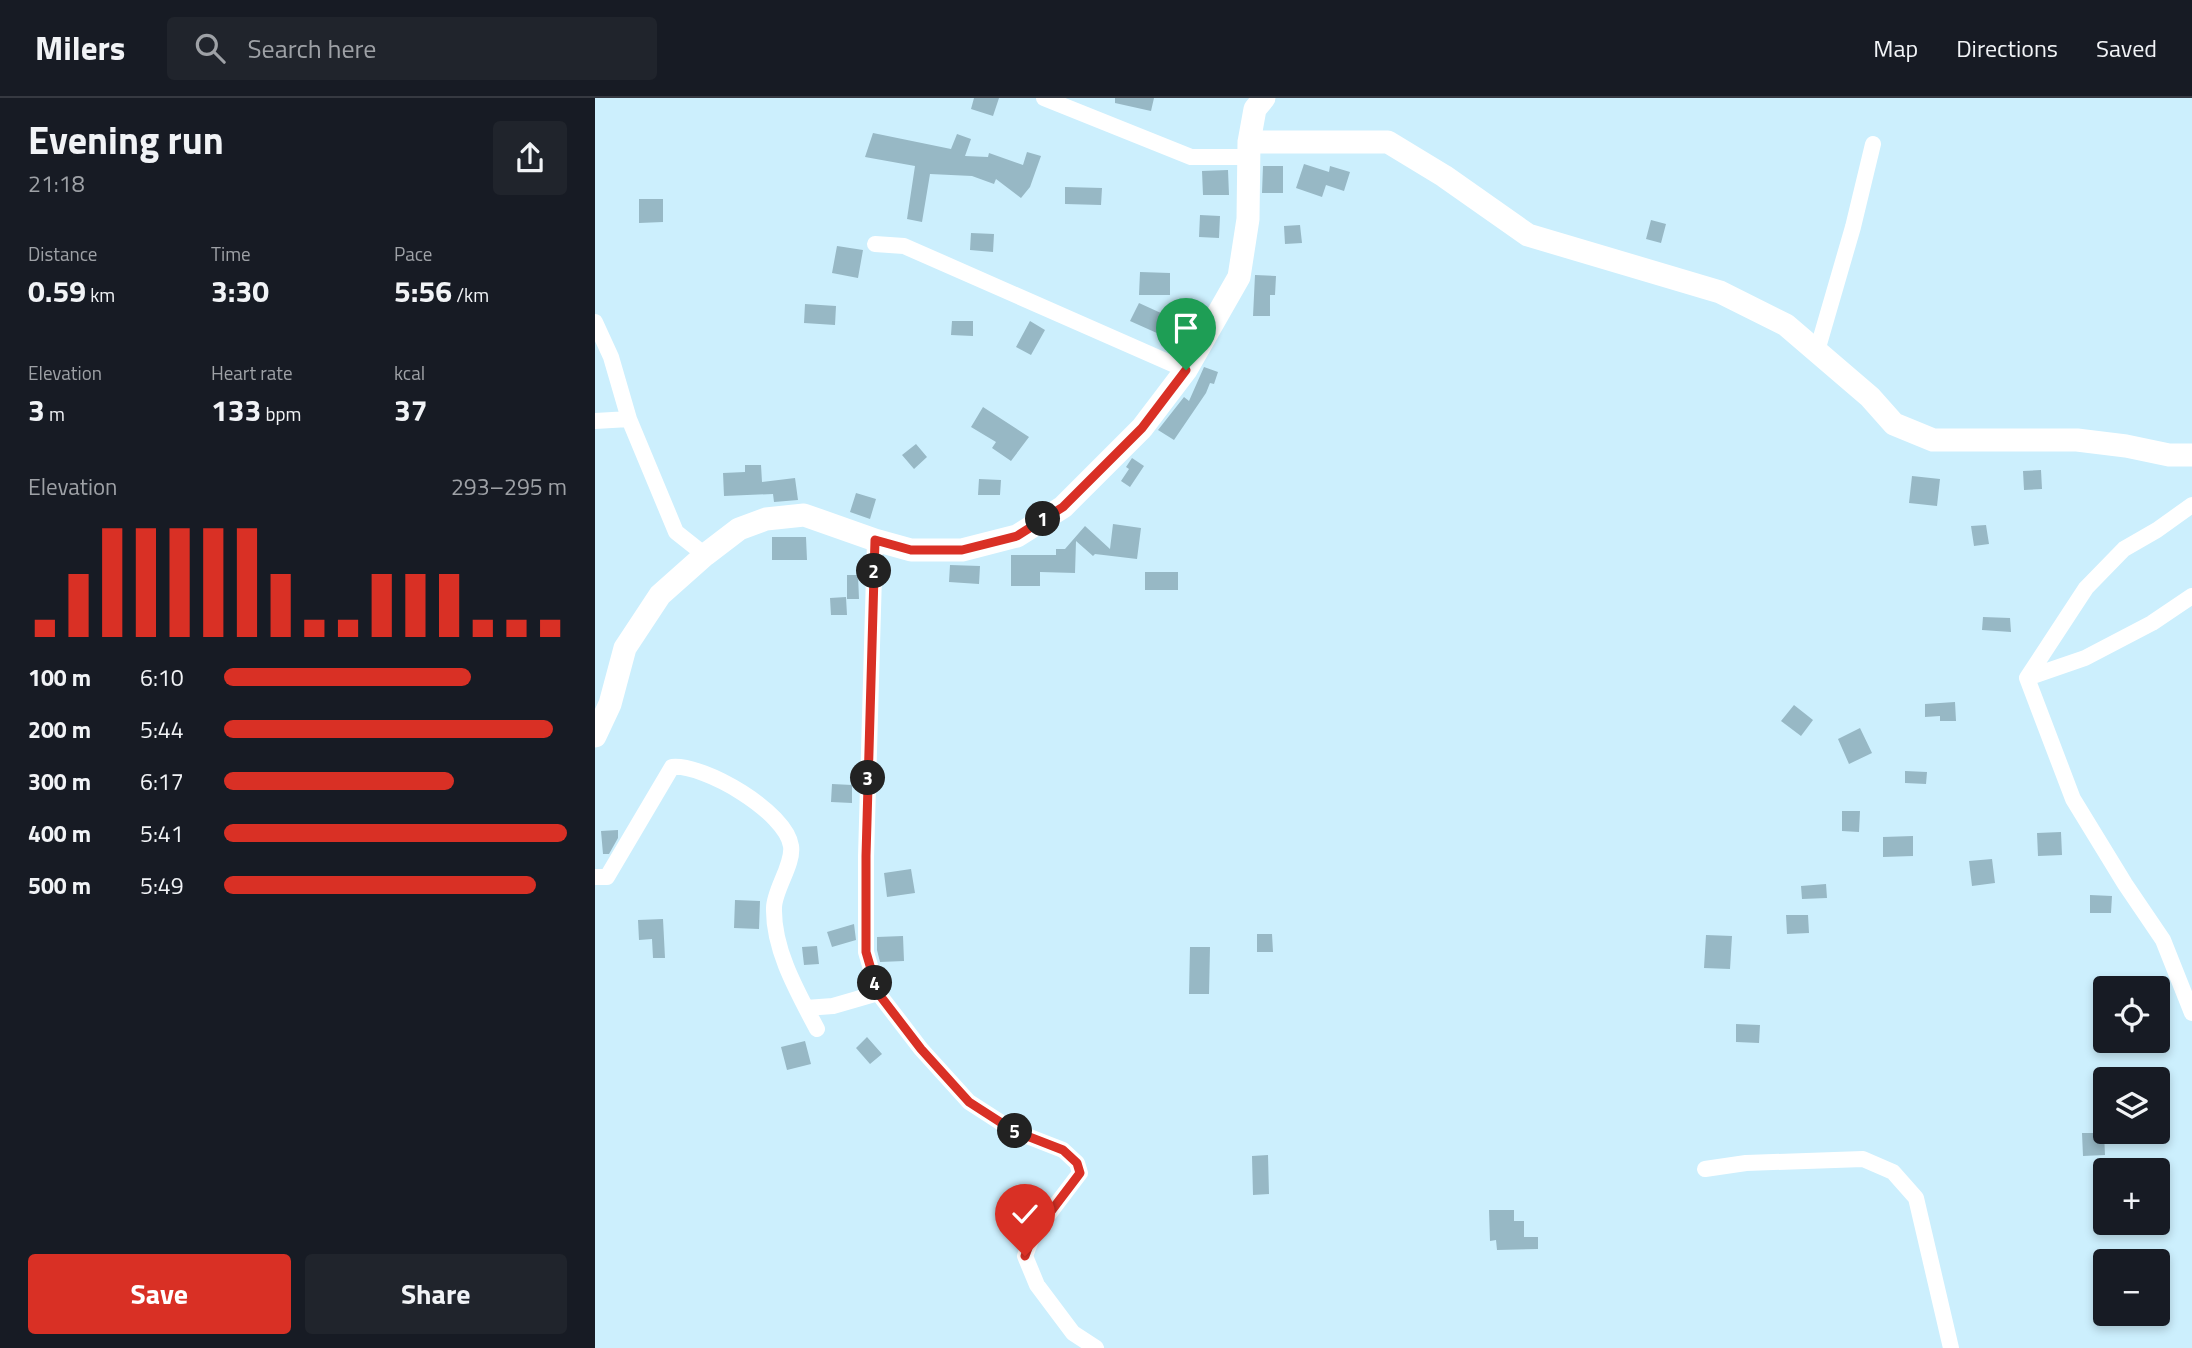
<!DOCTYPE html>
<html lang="en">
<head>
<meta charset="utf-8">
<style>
	body { margin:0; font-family:"Titillium Web",sans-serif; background:#20242c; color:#f1f3f6; height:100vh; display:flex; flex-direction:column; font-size:26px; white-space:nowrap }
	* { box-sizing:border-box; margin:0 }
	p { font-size:23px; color:#9ea1a6 }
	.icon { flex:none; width:38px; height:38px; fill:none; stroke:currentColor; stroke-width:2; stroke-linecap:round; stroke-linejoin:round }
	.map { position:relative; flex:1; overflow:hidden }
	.side { display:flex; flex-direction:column; background:#171b24; width:595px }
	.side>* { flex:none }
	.buttons { position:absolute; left:1498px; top:878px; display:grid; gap:14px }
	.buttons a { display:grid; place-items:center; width:77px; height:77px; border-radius:7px; background:#171b24; box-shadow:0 4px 10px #0003; font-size:35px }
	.pin { position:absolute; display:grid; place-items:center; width:60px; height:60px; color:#fff; margin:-72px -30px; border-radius:50% 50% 50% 0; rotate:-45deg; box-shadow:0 0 7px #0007 }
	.pin .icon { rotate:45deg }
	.km { position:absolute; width:35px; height:35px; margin:-18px; border-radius:50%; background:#222; color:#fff; font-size:19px; line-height:35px; text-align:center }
	.round { display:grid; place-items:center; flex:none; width:74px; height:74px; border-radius:7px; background:#20242c }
	.head { display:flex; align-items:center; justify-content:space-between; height:119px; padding:0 28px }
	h1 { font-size:38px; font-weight:700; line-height:52px }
	.metrics { display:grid; grid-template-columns:repeat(3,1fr); gap:10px; height:119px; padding:7px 28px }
	.metrics div { display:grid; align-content:center }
	.metrics b { font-size:30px; font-weight:700 }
	.metrics small { font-size:19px; font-weight:400 }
	.metrics p { font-size:19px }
	.chart { height:196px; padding:14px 28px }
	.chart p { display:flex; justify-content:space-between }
	.chart svg { width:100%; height:126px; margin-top:7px; stroke:#d93025; stroke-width:6 }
	.button { display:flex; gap:14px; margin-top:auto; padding:14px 28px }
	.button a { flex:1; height:80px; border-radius:7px; background:#d93025; color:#fff; font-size:28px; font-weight:700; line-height:80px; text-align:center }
	.button a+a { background:#20242c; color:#f1f3f6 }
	ul { padding:0 28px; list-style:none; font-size:23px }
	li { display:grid; grid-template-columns:112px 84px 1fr; align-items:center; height:52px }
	li i { height:18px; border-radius:9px; background:#d93025 }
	header { display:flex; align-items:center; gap:42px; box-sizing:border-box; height:98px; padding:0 35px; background:#171b24; border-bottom:2px solid #363941 }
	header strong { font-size:33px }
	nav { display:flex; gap:38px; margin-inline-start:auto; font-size:24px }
	.search { width:490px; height:63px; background:#20242c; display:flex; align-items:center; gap:18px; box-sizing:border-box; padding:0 24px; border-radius:7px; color:#9ea1a6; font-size:26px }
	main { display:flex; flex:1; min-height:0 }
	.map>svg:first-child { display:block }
	.building { fill:#97b8c5 }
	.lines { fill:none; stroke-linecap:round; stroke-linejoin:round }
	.minor { stroke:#fff; stroke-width:16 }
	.secondary { stroke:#fff; stroke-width:23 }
	.route-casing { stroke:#fff; stroke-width:14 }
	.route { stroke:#d93025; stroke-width:9 }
</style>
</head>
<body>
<header>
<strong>Milers</strong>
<div class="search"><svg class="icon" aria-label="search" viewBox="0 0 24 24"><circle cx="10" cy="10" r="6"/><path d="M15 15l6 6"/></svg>Search here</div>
<nav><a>Map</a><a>Directions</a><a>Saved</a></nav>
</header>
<main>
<section class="side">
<div class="head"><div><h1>Evening run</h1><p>21:18</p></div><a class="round"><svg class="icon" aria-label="share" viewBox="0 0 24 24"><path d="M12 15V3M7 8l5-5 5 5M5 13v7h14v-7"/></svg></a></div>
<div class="metrics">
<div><p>Distance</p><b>0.59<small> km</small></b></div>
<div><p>Time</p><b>3:30</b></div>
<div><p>Pace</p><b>5:56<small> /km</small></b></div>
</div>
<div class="metrics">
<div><p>Elevation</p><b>3<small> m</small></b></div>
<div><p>Heart rate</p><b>133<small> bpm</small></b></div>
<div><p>kcal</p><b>37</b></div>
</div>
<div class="chart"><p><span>Elevation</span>293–295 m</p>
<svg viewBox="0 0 160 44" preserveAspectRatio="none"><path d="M5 44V38M15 44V22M25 44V6M35 44V6M45 44V6M55 44V6M65 44V6M75 44V22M85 44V38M95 44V38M105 44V22M115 44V22M125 44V22M135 44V38M145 44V38M155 44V38"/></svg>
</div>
<ul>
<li><b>100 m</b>6:10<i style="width:72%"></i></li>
<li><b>200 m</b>5:44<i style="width:96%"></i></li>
<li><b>300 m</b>6:17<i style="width:67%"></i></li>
<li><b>400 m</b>5:41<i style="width:100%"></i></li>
<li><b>500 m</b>5:49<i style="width:91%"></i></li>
</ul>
<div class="button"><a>Save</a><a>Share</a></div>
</section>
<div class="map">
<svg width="1597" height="1250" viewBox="0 0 1597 1250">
	<rect width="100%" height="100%" fill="#cceffd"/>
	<path class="building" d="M379,0H404L398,18L376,11Z
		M520,0H559L556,13L520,5Z
		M278,35L356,51L362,36L376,41L370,58L393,59L394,55L428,67L432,54L446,58L435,89L426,100L401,81L399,86L377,78L335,76L327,124L312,121L320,68L270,59Z
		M709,66L734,74L735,68L755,74L749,93L731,87L727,99L701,90Z
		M668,68H688V95H667Z
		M633,72L634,97H608L607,73Z
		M470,89L507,90L506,107L470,106Z
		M44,101H68V124L44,125Z
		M605,117L625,118L624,140L604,139Z
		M1056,122L1071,126L1066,145L1051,141Z
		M705,127L707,145L690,146L689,128Z
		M376,135L399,136L398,154L375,152Z
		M242,148L268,152L263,180L237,175Z
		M545,174L575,175V197H544Z
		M660,177L681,178L680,197H675V218H658Z
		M544,205L590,226L582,244L535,223Z
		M210,206L241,208L240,227L209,225Z
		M357,223H378V238L356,237Z
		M435,223L450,232L436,257L421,249Z
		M609,269L623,274L619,286L615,285L611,295L579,342L563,332L589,299L594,303Z
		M388,309L434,339L416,363L397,350L401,344L376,329Z
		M321,346L332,359L319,371L307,357Z
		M537,360L549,368L535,389L526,383L534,371L531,369Z
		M150,367H166L167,384L200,380L203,402L179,404L178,396L129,398L128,375L150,374Z
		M1446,372L1447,391L1429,392L1428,373Z
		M1317,378L1345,381L1342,408L1314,405Z
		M384,381L406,382L405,397H383Z
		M261,395L281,401L275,421L255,414Z
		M518,426L546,430L542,461L500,456L498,458L481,443L480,475L445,474V488H416V457H461V451H470L490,428L515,451Z
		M1391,427L1394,446L1379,448L1376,428Z
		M177,439H211L212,462H177Z
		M355,467L385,468L384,486L354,484Z
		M550,474H583V492H550Z
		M252,477H263L264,501H252Z
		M251,499L252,517H236L235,500Z
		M1388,519L1415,520L1416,534L1387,532Z
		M1360,604L1361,623H1345V618L1330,619V606Z
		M1199,607L1218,622L1206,638L1186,623Z
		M1265,630L1277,655L1254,666L1243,641Z
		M1310,673L1332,674L1331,686L1310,685Z
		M237,686L257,687V705L236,704Z
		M1247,713H1265L1264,734L1247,733Z
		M23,732V740L14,756H8L6,733Z
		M1466,734L1467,757L1443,758L1442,735Z
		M1318,738V758L1288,759V739Z
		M1397,761L1400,785L1377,788L1374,763Z
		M316,771L320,795L292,799L289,775Z
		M1231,786L1232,800L1207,801L1206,788Z
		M1495,797L1517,798L1516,815H1495Z
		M140,802L165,803L164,831L139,830Z
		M1191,817H1213L1214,835L1192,836Z
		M68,821L70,860H58L57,841L44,842L43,822Z
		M259,826L261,842L237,849L232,834Z
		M662,836H677L678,854H662Z
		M1111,837L1137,838L1135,871L1109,870Z
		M308,838L309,863L285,864L282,852V839Z
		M222,848L224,866L209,867L207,849Z
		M595,849H615L614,896H594Z
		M1141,926L1165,927L1164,945L1141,944Z
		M272,939L287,956L275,966L261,950Z
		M210,943L216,966L192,972L186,949Z
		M1487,1035H1509L1510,1057L1488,1058Z
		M673,1057L674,1096L658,1097L657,1058Z
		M894,1112H919V1123H929V1139H943V1151L902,1152L901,1142L895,1143Z"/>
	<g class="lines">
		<path class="minor" d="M449,0L596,59H654
			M280,146L309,148L591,272
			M0,224L16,259L34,321L81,434L110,457
			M1222,253L1258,129L1278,46
			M0,323L34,321
			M1597,407L1562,432L1529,451L1491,490L1432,580L1478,701L1530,786L1568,842L1597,915
			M280,442L271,759V854L283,895L326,951L374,1004L419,1033L468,1052L482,1065L485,1075L438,1137L430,1158L442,1187L478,1235L501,1250
			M1432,580L1490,560L1557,525L1597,498
			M0,779H12L77,669C110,666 191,714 196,748C199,766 179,792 179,810C178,852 203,895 222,931
			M211,910L238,908L283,895
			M1110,1071L1151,1065L1268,1061L1298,1074L1321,1100L1356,1250"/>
		<path class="secondary" d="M654,44H793L849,78L933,137L1125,194L1191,227L1275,299L1299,326L1338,342H1482L1531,348L1574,357H1597
			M0,638L15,606L30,550L65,497L110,457L144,431L171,421L209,417L280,442L316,452H367L422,438L468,409L547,330L591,272L644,179L653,121L654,44L660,11L669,0"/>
	</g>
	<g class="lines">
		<defs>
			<path id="route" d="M430,1158L438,1137L485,1075L482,1065L468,1052L419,1033L374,1004L326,951L283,895L271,854V758L280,442L316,452H367L422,438L468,409L547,330L591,272"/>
		</defs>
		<use href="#route" class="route-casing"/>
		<use href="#route" class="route"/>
	</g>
</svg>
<div class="buttons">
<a><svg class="icon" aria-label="locate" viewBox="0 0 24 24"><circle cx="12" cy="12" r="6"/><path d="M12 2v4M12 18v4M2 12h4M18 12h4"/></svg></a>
<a><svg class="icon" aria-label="layers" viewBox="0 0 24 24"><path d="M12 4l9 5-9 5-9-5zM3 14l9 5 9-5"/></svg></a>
<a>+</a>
<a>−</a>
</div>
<div class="pin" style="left:591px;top:272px;background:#1e9e55"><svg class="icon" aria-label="arrive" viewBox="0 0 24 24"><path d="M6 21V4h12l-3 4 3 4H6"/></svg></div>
<div class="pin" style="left:430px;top:1158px;background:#d93025"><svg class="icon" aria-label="check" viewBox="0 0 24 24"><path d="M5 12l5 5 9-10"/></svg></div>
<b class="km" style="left:448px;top:421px">1</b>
<b class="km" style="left:279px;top:473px">2</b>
<b class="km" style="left:273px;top:680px">3</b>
<b class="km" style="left:280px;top:885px">4</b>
<b class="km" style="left:420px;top:1033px">5</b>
</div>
</main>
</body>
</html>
